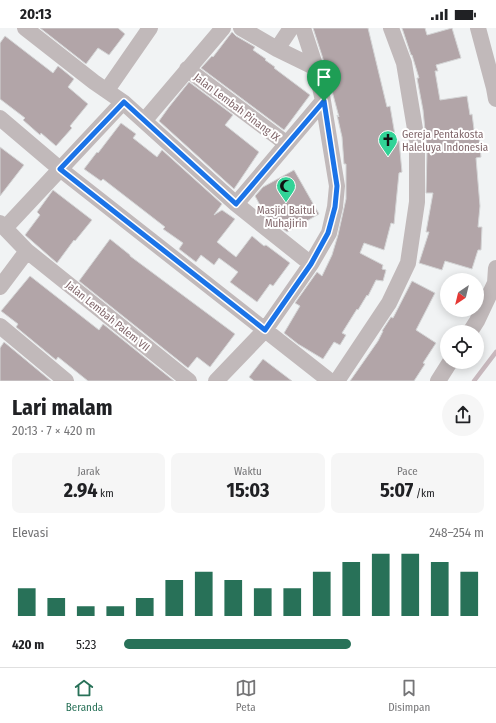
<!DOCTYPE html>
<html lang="id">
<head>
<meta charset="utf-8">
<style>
	body { margin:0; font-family:"Fira Sans Condensed",sans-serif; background:#f6f6f6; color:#202124; height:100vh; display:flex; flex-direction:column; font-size:15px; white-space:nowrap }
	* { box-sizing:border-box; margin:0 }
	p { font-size:13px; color:#757577 }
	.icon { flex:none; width:22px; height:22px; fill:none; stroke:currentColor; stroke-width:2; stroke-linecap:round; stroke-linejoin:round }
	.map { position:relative; height:353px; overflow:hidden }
	.sheet { display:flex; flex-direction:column; background:#fff; flex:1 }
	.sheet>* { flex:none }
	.needle { width:26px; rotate:215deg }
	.controls { position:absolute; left:440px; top:245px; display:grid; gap:8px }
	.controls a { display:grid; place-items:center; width:44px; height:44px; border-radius:50%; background:#fff; box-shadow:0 2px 10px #0003; font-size:20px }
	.pin { position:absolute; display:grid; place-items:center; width:34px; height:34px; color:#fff; margin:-41px -17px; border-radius:50% 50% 50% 0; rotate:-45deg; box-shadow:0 0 4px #0007 }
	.pin .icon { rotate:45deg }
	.round { display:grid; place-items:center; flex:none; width:42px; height:42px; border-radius:21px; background:#f6f6f6 }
	.head { display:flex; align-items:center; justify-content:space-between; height:68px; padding:0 12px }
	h1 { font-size:22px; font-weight:700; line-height:30px }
	.figures { display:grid; grid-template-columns:repeat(3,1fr); gap:6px; height:68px; padding:4px 12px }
	.figures div { display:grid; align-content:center; border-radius:8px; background:#f6f6f6; text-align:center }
	.figures b { font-size:20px; font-weight:700 }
	.figures small { font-size:11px; font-weight:400 }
	.figures p { font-size:11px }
	.chart { height:112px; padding:8px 12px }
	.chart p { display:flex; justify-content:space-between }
	.chart svg { width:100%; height:72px; margin-top:4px; stroke:#287158; stroke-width:6 }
	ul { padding:0 12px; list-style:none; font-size:13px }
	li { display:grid; grid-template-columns:64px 48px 1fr; align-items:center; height:30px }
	li i { height:10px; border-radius:5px; background:#287158 }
	.status { display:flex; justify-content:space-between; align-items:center; height:28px; padding:0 20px; background:#fff; direction:ltr }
	.status svg { height:11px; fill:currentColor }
	.menu { display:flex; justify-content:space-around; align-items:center; height:56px; border-top:1px solid #e0e0e0; background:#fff; font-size:11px; color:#757577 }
	.menu a { display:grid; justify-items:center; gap:2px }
	.menu .current { color:#287158 }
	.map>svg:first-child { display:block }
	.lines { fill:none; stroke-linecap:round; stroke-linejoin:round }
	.stream { stroke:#c7b8bd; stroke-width:4.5 }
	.building { fill:#b2a5a8; stroke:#d4d5d6 }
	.street { stroke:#c1b9ba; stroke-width:16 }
	.route-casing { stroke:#fff; stroke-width:8 }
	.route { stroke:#1a73e8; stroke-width:5 }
	.labels { text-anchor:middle; stroke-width:4; stroke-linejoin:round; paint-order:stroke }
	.street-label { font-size:11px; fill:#80666a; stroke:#fff }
	.poi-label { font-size:11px; fill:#80666a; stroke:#fff; text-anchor:start }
</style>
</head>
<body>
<div class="status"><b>20:13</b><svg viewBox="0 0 49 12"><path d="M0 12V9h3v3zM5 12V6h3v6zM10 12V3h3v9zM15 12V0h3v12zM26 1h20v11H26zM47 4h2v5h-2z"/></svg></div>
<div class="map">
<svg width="496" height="353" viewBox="0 0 496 353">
	<rect width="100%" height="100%" fill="#f1f3f4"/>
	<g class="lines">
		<path class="stream" d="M474,353L496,324"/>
	</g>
	<path class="building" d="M40,0H118L125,6L109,27L98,20L86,36Z
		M313,0H368L387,79L390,78L396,113H399L402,144L399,145L394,196L391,195L384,222L364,215L360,225L383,237L382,241L386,242L383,253L376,252L368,268L367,267L358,282L357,281L342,305L346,307L340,317L334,314L323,331L298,316L284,305L300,278L295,275L317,244L322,248L332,227L338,207L346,171V136H344L342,109L337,87L339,89L325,37Z
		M402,0H425L427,7L452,0L461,30L436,37L438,43H435L440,72L467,68L470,87L472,86L475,109H479L481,129L476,130L480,178L478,199H482L481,222H478L472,241L445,233L442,242L419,235L429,204H426L433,165H426L427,122L423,82L417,50H419L412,27H411Z
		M232,4L236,8L255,19L253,22L266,31L265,32L275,39L274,40L310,67L284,102L201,40L212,28L213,29Z
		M5,8L53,45L58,38L74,51L68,59L88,76L70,98L72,100L56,118L41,105L40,107L23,92L25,90L0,71V15Z
		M189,54L233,87L225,97L259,124L234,161L159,93L169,79Z
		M121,95L136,106L133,110L157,129L162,122L222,176L214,187L222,182L235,191L217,214L236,229L252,208L264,218L266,217L290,235L273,258L270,256L257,274L230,254L238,244L219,230L214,237L201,227L196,234L179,221L183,215L163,201L165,199L103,151L101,153L84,141L97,124L98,125Z
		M0,119L24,137L0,168Z
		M294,142L319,186L287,204L266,188L255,168L263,159Z
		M53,162L92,192L75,213L74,212L57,235L25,207L40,187L37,184Z
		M110,211L130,227V228L235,306L210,339L197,329L188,340L79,253Z
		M30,248L99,302L103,296L174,353H88L58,329L56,332L16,299L18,296L1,283Z
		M412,253L435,265L416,302L436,315L423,335L425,336L414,353H350L378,313L383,303H382L391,289L393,290Z
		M4,314L51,353H0V320Z
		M263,331L292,353H254L249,349Z"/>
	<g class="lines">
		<path class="street" d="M25,0L94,54L123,74L236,176L311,236
			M241,0L277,21L316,40
			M478,0L494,60L496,71
			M277,21L291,0
			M187,41L287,116
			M107,62L150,0
			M0,90L60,141L330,353
			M144,93L223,0
			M236,176L323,73
			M0,195L27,223L189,353
			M5,200L123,74
			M0,259L27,223
			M0,298L66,353
			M470,304L477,293L495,255L496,240
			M216,353L265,302L311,236L329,205L335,179L337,158L323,73L316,40L303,0
			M337,353L389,275L408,235L417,174V113L404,35L391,0
			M438,353L450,334"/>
	</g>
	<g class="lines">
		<defs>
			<path id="route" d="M324,73L337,158L335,179L328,205L311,236L265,302L60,141L124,74L236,176Z"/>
		</defs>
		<use href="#route" class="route-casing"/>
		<use href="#route" class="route"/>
	</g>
	<defs>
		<symbol id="church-pin" viewBox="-11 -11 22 30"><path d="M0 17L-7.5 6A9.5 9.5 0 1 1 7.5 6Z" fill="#32d397" stroke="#fff"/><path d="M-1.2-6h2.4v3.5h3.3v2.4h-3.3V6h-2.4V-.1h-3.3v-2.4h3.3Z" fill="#111"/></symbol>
		<symbol id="mosque-pin" viewBox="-11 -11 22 30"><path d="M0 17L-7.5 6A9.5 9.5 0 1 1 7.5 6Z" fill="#32d397" stroke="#fff"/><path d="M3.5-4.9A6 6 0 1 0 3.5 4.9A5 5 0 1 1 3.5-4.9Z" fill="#111"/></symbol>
	</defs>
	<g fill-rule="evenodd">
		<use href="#church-pin" x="377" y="101" width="22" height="30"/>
		<use href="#mosque-pin" x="275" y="147" width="22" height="30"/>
	</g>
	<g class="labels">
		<g class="street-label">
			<text transform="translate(237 79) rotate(37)" y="4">Jalan Lembah Pinang IX</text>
			<text transform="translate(108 288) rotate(39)" y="4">Jalan Lembah Palem VII</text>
		</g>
		<g class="poi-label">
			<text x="402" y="110">Gereja Pentakosta<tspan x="402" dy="13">Haleluya Indonesia</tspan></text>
			<text x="286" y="186" text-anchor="middle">Masjid Baitul<tspan x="286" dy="13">Muhajirin</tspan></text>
		</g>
	</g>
</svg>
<div class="controls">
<a><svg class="needle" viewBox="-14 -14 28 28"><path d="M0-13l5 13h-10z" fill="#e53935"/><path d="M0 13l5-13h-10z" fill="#757577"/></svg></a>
<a><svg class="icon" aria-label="locate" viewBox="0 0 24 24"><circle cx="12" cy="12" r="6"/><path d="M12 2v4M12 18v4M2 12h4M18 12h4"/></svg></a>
</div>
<div class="pin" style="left:324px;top:73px;background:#1e9e55"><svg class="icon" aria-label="arrive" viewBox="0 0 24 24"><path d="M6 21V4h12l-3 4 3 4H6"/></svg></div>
</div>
<section class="sheet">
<div class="head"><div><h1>Lari malam</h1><p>20:13 · 7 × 420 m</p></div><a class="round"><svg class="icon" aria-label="share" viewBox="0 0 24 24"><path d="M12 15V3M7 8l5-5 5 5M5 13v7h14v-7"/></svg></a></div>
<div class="figures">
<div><p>Jarak</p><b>2.94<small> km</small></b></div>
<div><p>Waktu</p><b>15:03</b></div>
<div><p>Pace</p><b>5:07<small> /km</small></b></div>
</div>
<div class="chart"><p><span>Elevasi</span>248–254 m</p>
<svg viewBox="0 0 160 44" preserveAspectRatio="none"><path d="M5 44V27M15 44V33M25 44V38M35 44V38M45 44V33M55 44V22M65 44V17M75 44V22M85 44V27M95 44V27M105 44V17M115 44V11M125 44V6M135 44V6M145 44V11M155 44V17"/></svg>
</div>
<ul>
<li><b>420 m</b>5:23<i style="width:63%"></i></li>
</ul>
</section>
<nav class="menu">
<a class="current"><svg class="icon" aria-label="home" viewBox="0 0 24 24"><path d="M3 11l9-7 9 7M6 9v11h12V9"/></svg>Beranda</a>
<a><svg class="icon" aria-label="map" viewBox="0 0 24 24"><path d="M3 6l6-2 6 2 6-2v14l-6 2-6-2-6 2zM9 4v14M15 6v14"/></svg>Peta</a>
<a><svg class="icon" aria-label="saved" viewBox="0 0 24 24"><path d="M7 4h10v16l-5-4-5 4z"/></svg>Disimpan</a>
</nav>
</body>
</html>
